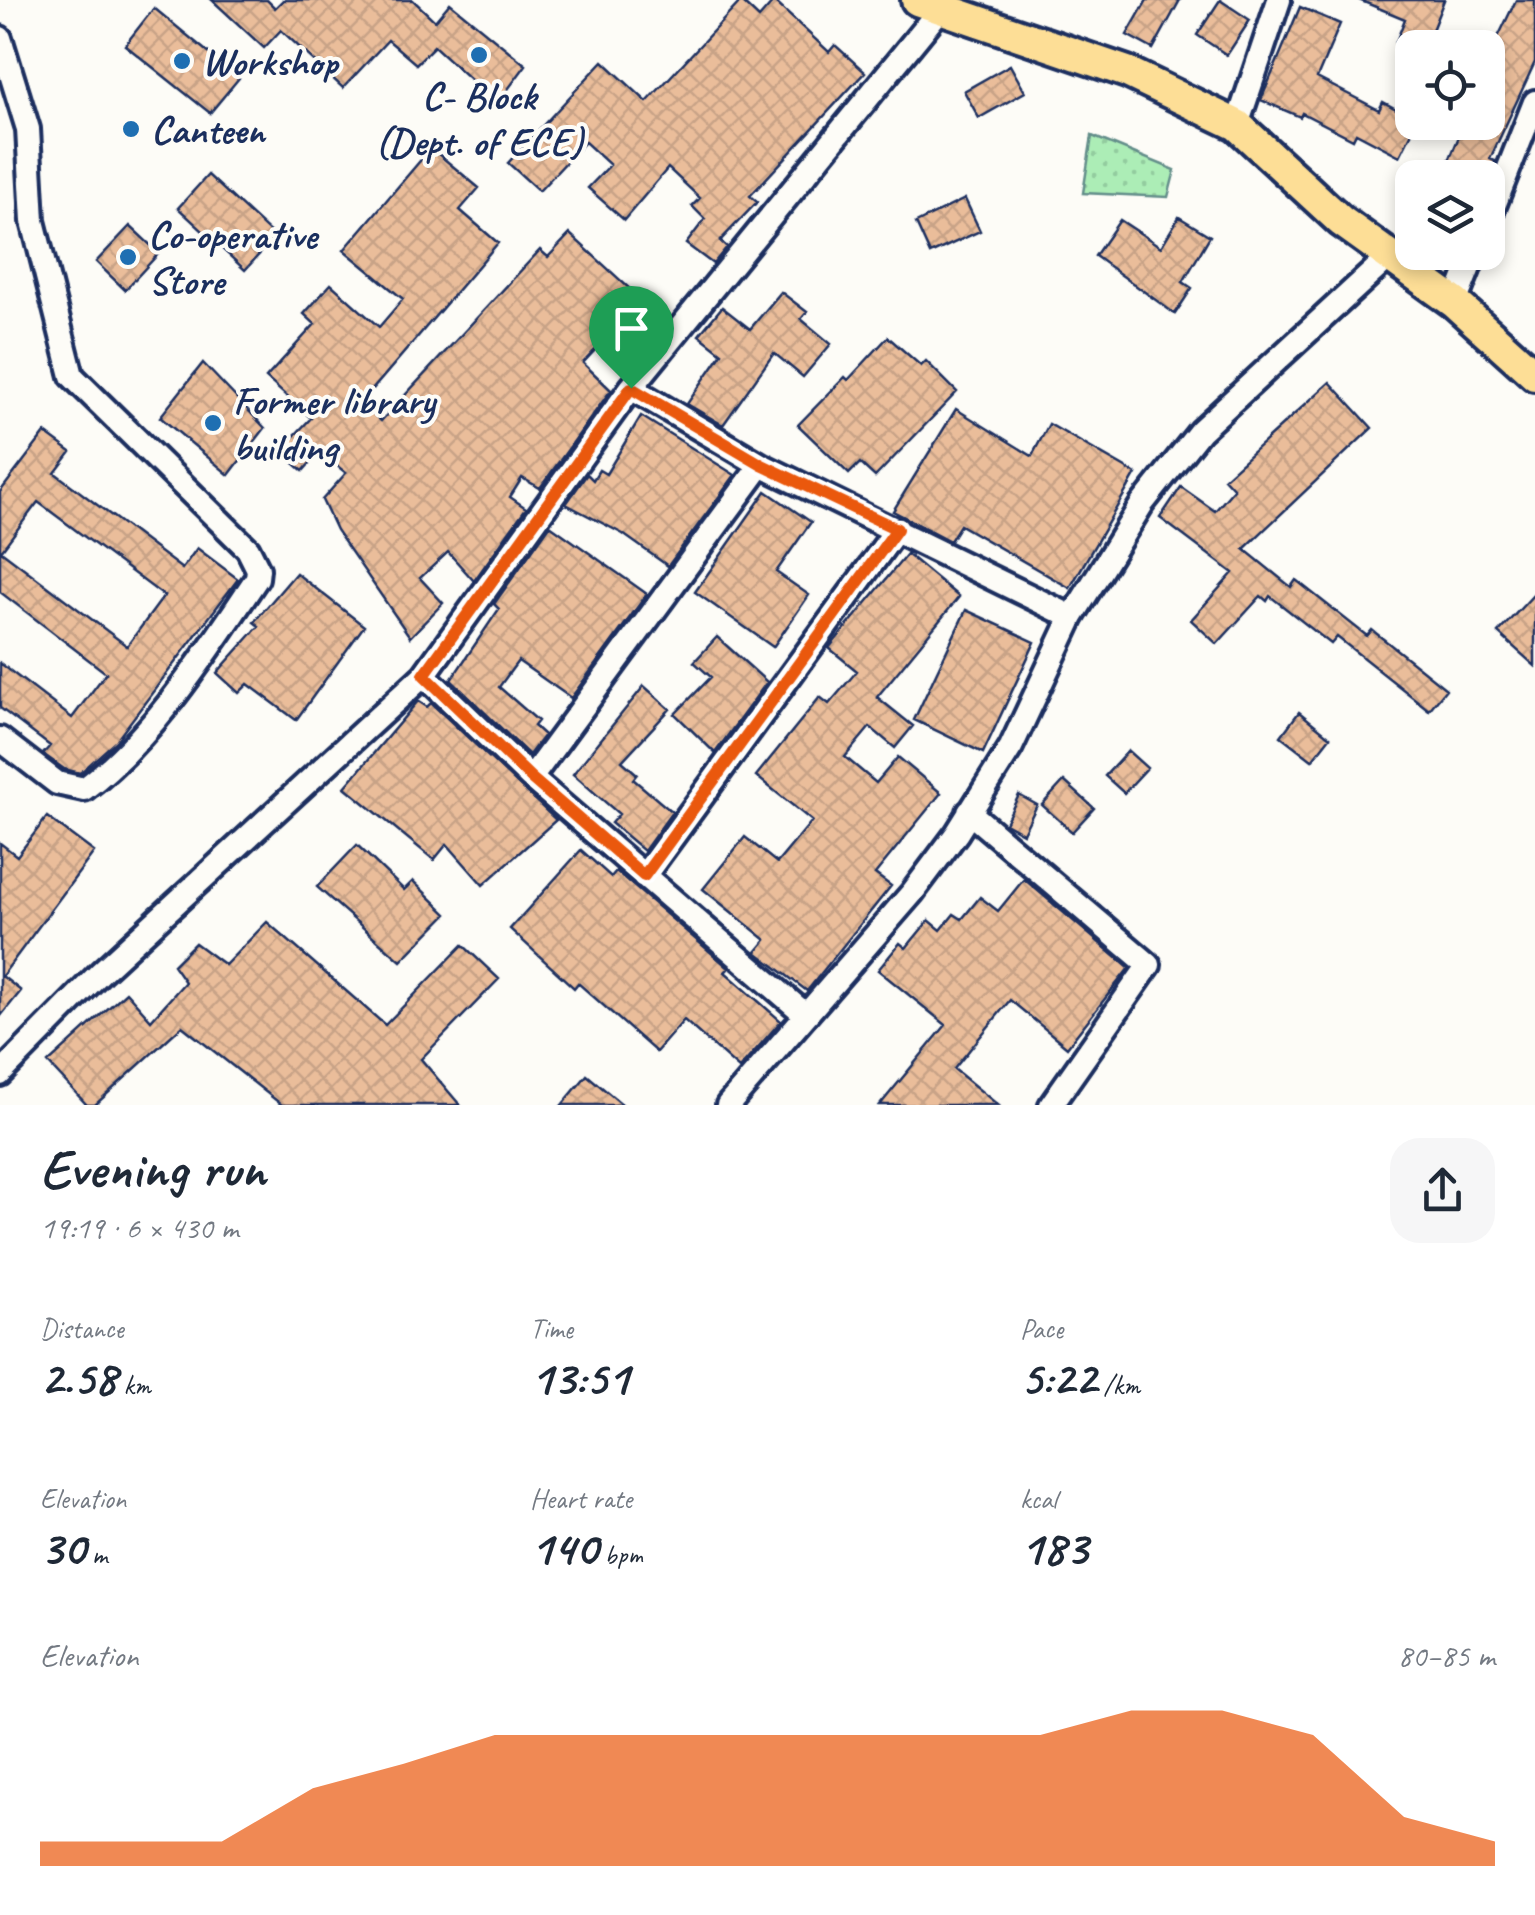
<!DOCTYPE html>
<html lang="en">
<head>
<meta charset="utf-8">
<style>
	body { margin:0; font-family:Caveat,sans-serif; background:#f6f6f7; color:#1f2937; height:100vh; display:flex; flex-direction:column; font-size:38px; white-space:nowrap }
	* { box-sizing:border-box; margin:0 }
	p { font-size:32px; color:#747a83 }
	.icon { flex:none; width:55px; height:55px; fill:none; stroke:currentColor; stroke-width:2; stroke-linecap:round; stroke-linejoin:round }
	.map { position:relative; height:1105px; overflow:hidden }
	.panel { display:flex; flex-direction:column; background:#fff; flex:1 }
	.panel>* { flex:none }
	.tools { position:absolute; left:1395px; top:30px; display:grid; gap:20px }
	.tools a { display:grid; place-items:center; width:110px; height:110px; border-radius:20px; background:#fff; box-shadow:0 5px 15px #0003; font-size:50px }
	.pin { position:absolute; display:grid; place-items:center; width:85px; height:85px; color:#fff; margin:-102px -42px; border-radius:50% 50% 50% 0; rotate:-45deg; box-shadow:0 0 10px #0007 }
	.pin .icon { rotate:45deg }
	.round { display:grid; place-items:center; flex:none; width:105px; height:105px; border-radius:30px; background:#f6f6f7 }
	.overview { display:flex; align-items:center; justify-content:space-between; height:170px; padding:0 40px }
	h1 { font-size:55px; font-weight:700; line-height:75px }
	.figures { display:grid; grid-template-columns:repeat(3,1fr); gap:15px; height:170px; padding:10px 40px }
	.figures div { display:grid; align-content:center }
	.figures b { font-size:50px; font-weight:700 }
	.figures small { font-size:28px; font-weight:400 }
	.figures p { font-size:28px }
	.chart { height:280px; padding:20px 40px }
	.chart p { display:flex; justify-content:space-between }
	.chart svg { width:100%; height:180px; margin-top:10px; fill:#ea580c; opacity:.7 }
	.map>svg:first-child { display:block }
	.green { fill:url(#green-dots); stroke:#648e8a; stroke-width:2.5 }
	.building { fill:url(#building-cross-hatch); stroke:#1b2f5e; stroke-width:2.5; fill-rule:evenodd }
	.lines { fill:none; stroke-linecap:round; stroke-linejoin:round }
	.minor-casing { stroke:#1b2f5e; stroke-width:30 }
	.major-casing { stroke:#1b2f5e; stroke-width:38 }
	.minor { stroke:#fdfcf7; stroke-width:22 }
	.major { stroke:#fdde96; stroke-width:30 }
	.route-casing { stroke:#fff; stroke-width:20 }
	.route { stroke:#ea580c; stroke-width:12 }
	.poi-dot { fill:#1f6fb2; stroke:#fdfcf7; stroke-width:4 }
	.labels { text-anchor:middle; stroke-width:8; stroke-linejoin:round; paint-order:stroke }
	.poi-label { font-size:40px; font-weight:bold; fill:#1b2f5e; stroke:#fdfcf7; text-anchor:start }
</style>
</head>
<body>
<div class="map">
<svg width="1535" height="1105" viewBox="0 0 1535 1105">
	<defs>
		<pattern id="green-dots" width="8" height="8" patternUnits="userSpaceOnUse" patternTransform="scale(2.5)"><rect width="8" height="8" fill="#acedb6"/><path d="M2 2h.1M6 6h.1" fill="none" stroke="#93cc9f" stroke-width="1.8" stroke-linecap="round"/></pattern>
		<pattern id="building-cross-hatch" width="8" height="8" patternUnits="userSpaceOnUse" patternTransform="scale(2.5)"><rect width="8" height="8" fill="#eabd9a"/><path d="M0 0l8 8M0 8l8-8" fill="none" stroke="#c8a387"/></pattern>
	</defs>
	<rect width="100%" height="100%" fill="#fdfcf7"/>
	<filter id="ink" filterUnits="userSpaceOnUse"><feTurbulence type="fractalNoise" baseFrequency=".01" numOctaves="2"/><feDisplacementMap in="SourceGraphic" scale="20" xChannelSelector="R" yChannelSelector="G"/><feConvolveMatrix kernelMatrix="1 2 1 2 8 2 1 2 1" color-interpolation-filters="sRGB"/></filter>
	<g filter="url(#ink)">
		<path class="green" d="M1092,136L1175,170L1168,197L1083,193Z"/>
		<path class="building" d="M212,0H267L275,8L283,0H413L435,21L450,3L526,65L497,104L434,46L416,64L388,40L343,88L281,30L264,48Z
			M1147,0H1180L1153,49L1127,35Z
			M1220,0L1250,20L1227,55L1197,35Z
			M1359,0H1444L1425,48L1396,42L1405,19Z
			M1516,0H1535V62L1490,159L1495,161L1489,178H1453L1459,168L1448,163L1465,122H1488V58Z
			M741,1L759,18L774,1L829,52L835,45L865,72L750,196L757,202L720,241L727,247L713,264L686,244L705,219L692,206L700,198L668,168L624,220L588,188L610,165L585,142L539,191L508,163L603,61L647,102Z
			M1300,7L1340,24L1317,78L1379,110L1383,102L1400,111L1412,85V132L1400,156L1356,133L1353,139L1302,113L1300,117L1261,100Z
			M154,8L239,78L210,113L125,45Z
			M1010,65L1025,92L979,118L964,91Z
			M431,148L479,188L460,210L498,243L361,403L381,421L540,250L548,257L570,234L642,300L583,363L611,390L540,488L522,478L510,497L526,508L474,581L448,552L420,578L443,603L410,637L336,530L322,500L346,473L320,452L303,471L280,451L311,418L266,378L315,324L304,314L331,284L379,327L403,299L344,250Z
			M208,175L275,237L245,270L178,208Z
			M965,199L980,231L930,254L916,223Z
			M1179,217L1210,236L1183,282L1192,288L1175,314L1095,256L1120,220L1161,247Z
			M130,226L159,253L125,290L96,262Z
			M781,292L807,312L801,319L831,344L803,377L774,353L723,425L687,404L722,353L699,335L722,307L750,329Z
			M888,337L921,366L926,361L957,392L875,477L860,463L849,474L798,425L845,377L848,380Z
			M203,363L265,428L229,475L160,417Z
			M1330,382L1372,428L1244,549L1291,587L1296,580L1367,636L1372,630L1446,689L1429,710L1337,637L1331,644L1270,596L1267,601L1261,596L1217,644L1191,620L1233,573L1160,518L1181,487L1215,511L1234,489L1224,478Z
			M956,409L1032,456L1049,424L1136,474L1070,588L960,525L950,541L893,511Z
			M641,416L735,475L668,566L623,534L566,504L587,474L593,480L599,470L606,474Z
			M45,433L71,452L55,473L182,569L197,548L238,579L116,741L80,773L64,769L43,754L50,746L0,708V663L72,718L106,673L0,592V492ZM38,502L164,596L127,646L1,551Z
			M766,491L811,522L776,572L809,595L773,647L695,592Z
			M550,525L647,594L571,698L518,661L499,687L538,721L534,726L544,735L529,755L451,680L499,609L494,604Z
			M907,554L959,597L877,697L913,726L895,748L870,727L845,757L876,783L898,757L941,793L875,874L891,886L807,991L756,952L766,940L703,889L745,837L777,863L812,821L756,776L820,697L829,704L857,671L829,648Z
			M296,573L364,626L296,720L248,684L239,693L217,673L259,626L254,622Z
			M1535,593V666L1498,633Z
			M966,610L1035,642L983,753L914,720Z
			M717,637L767,682L715,753L675,714L711,677L694,662Z
			M644,686L670,709L622,761L637,774L633,779L672,812L644,851L611,823L619,814L573,774Z
			M418,701L427,707L431,703L556,820L483,885L447,844L434,860L345,787Z
			M1299,712L1330,737L1312,760L1281,736Z
			M1128,751L1147,768L1124,793L1105,776Z
			M1064,781L1094,808L1072,832L1042,805Z
			M1019,795L1037,805L1023,833L1005,823Z
			M47,817L94,852L2,976L21,991L0,1017V843L17,856Z
			M357,845L404,890L413,881L447,914L401,961L317,887Z
			M581,850L611,877L616,871L729,968L725,972L781,1021L739,1069L684,1020L656,1052L578,983L574,988L510,929Z
			M1024,879L1129,968L1067,1047L1010,1000L954,1069L998,1105H880L946,1025L878,970L900,943L906,948L929,920L941,930L954,914L962,919L980,897L998,911Z
			M267,922L385,1025L463,945L499,979L421,1059L460,1105H282L182,1026L95,1105H87L48,1063L126,992L151,1020L185,982L173,965L195,943L225,965Z
			M587,1075L623,1105H562Z"/>
		<g class="lines">
			<defs>
				<path id="minor" d="M0,38L28,129L33,221L72,376L248,549L258,569L257,578C208,650 155,736 84,789L57,783L0,739
					M1237,125L1279,0
					M1488,221L1535,102
					M1455,303L1475,252
					M631,388L761,465L1072,617
					M424,675L531,778L806,1015
					M531,778L761,465
					M969,812L1149,965L1051,1105
					M644,876L897,529
					M0,1074L101,972L424,675L631,388L942,7
					M728,1105L912,893L957,833L1011,747L1072,617L1142,504L1200,431L1390,256"/>
				<path id="major" d="M917,0L1127,72L1237,125L1341,221L1455,303L1535,375"/>
			</defs>
			<use href="#minor" class="minor-casing"/>
			<use href="#major" class="major-casing"/>
			<use href="#minor" class="minor"/>
			<use href="#major" class="major"/>
		</g>
	</g>
	<g class="lines" filter="url(#ink)">
		<defs>
			<path id="route" d="M631,388L762,465L897,529L644,876L531,778L424,675Z"/>
		</defs>
		<use href="#route" class="route-casing"/>
		<use href="#route" class="route"/>
	</g>
	<g class="poi-dot">
		<circle cx="479" cy="55" r="10"/>
		<circle cx="182" cy="61" r="10"/>
		<circle cx="131" cy="129" r="10"/>
		<circle cx="128" cy="257" r="10"/>
		<circle cx="213" cy="423" r="10"/>
	</g>
	<g class="labels">
		<g class="poi-label">
			<text x="202" y="75">Workshop</text>
			<text x="479" y="109" text-anchor="middle">C- Block<tspan x="479" dy="46">(Dept. of ECE)</tspan></text>
			<text x="151" y="143">Canteen</text>
			<text x="148" y="248">Co-operative<tspan x="148" dy="46">Store</tspan></text>
			<text x="233" y="414">Former library<tspan x="233" dy="46">building</tspan></text>
		</g>
	</g>
</svg>
<div class="tools">
<a><svg class="icon" aria-label="locate" viewBox="0 0 24 24"><circle cx="12" cy="12" r="6"/><path d="M12 2v4M12 18v4M2 12h4M18 12h4"/></svg></a>
<a><svg class="icon" aria-label="layers" viewBox="0 0 24 24"><path d="M12 4l9 5-9 5-9-5zM3 14l9 5 9-5"/></svg></a>
</div>
<div class="pin" style="left:631px;top:388px;background:#1e9e55"><svg class="icon" aria-label="arrive" viewBox="0 0 24 24"><path d="M6 21V4h12l-3 4 3 4H6"/></svg></div>
</div>
<section class="panel">
<div class="overview"><div><h1>Evening run</h1><p>19:19 · 6 × 430 m</p></div><a class="round"><svg class="icon" aria-label="share" viewBox="0 0 24 24"><path d="M12 15V3M7 8l5-5 5 5M5 13v7h14v-7"/></svg></a></div>
<div class="figures">
<div><p>Distance</p><b>2.58<small> km</small></b></div>
<div><p>Time</p><b>13:51</b></div>
<div><p>Pace</p><b>5:22<small> /km</small></b></div>
</div>
<div class="figures">
<div><p>Elevation</p><b>30<small> m</small></b></div>
<div><p>Heart rate</p><b>140<small> bpm</small></b></div>
<div><p>kcal</p><b>183</b></div>
</div>
<div class="chart"><p><span>Elevation</span>80–85 m</p>
<svg viewBox="0 0 160 44" preserveAspectRatio="none"><path d="M0 44V38L10 38L20 38L30 25L40 19L50 12L60 12L70 12L80 12L90 12L100 12L110 12L120 6L130 6L140 12L150 32L160 38V44z"/></svg>
</div>
</section>
</body>
</html>
